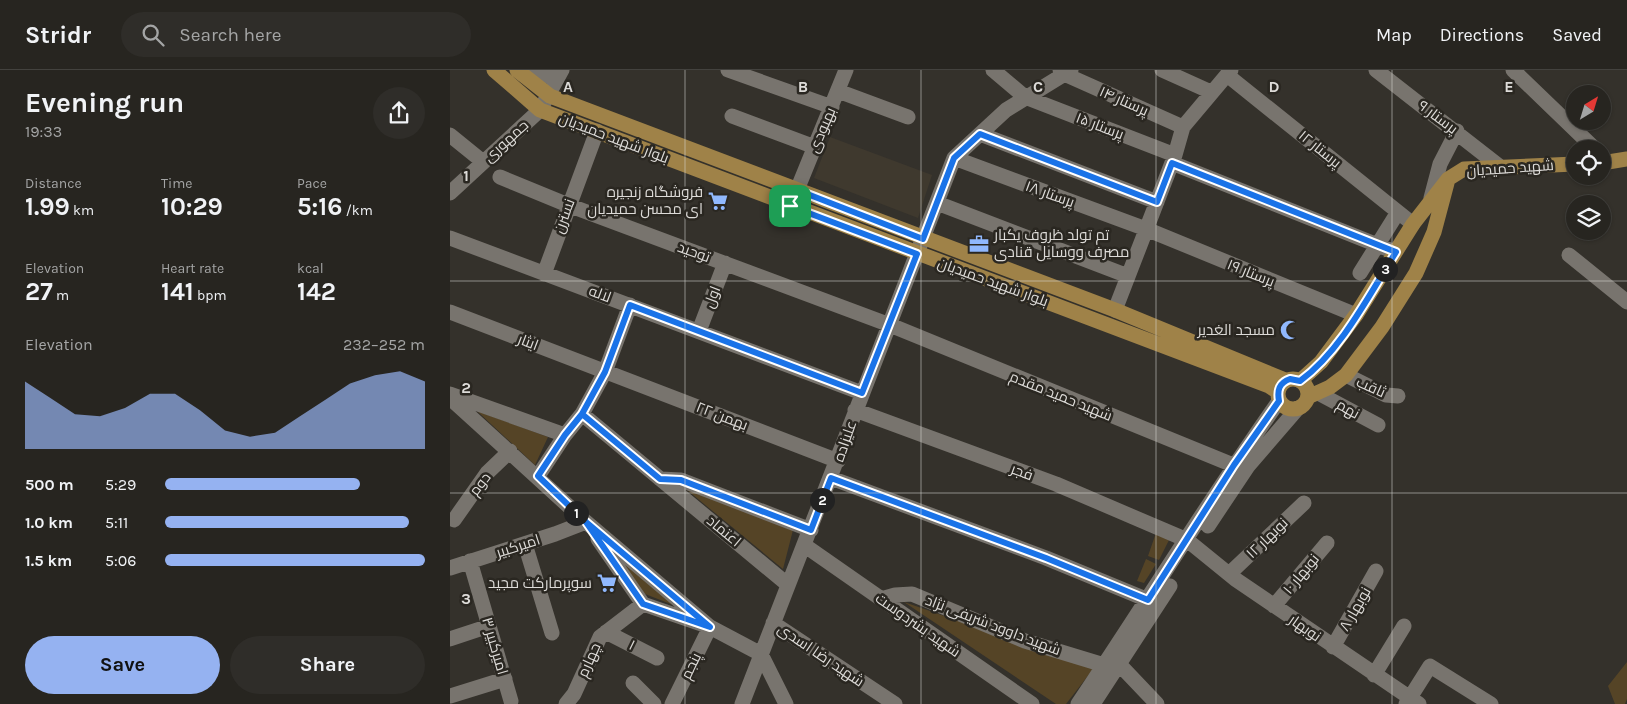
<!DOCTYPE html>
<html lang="en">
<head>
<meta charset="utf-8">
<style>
	body { margin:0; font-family:Karla,Cairo,sans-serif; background:#2f2d29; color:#f1f3f6; height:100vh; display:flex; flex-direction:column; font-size:19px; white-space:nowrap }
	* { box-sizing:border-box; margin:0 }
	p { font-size:16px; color:#a4a5a5 }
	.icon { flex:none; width:28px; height:28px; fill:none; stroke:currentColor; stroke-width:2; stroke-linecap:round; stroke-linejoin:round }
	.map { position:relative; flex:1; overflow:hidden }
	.drawer { display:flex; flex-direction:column; background:#272520; width:450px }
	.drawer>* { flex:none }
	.needle { width:32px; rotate:38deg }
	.buttons { position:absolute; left:1116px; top:15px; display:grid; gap:10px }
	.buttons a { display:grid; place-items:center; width:45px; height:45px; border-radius:50%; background:#272520; box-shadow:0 1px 4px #0004,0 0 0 1px #43423e; font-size:25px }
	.pin { position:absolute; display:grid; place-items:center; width:42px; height:42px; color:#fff; margin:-21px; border-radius:10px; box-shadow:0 2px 8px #0006 }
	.km { position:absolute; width:25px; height:25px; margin:-12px; border-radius:50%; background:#222; color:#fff; font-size:14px; line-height:25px; text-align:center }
	.round { display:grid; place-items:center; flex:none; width:52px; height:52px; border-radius:26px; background:#2f2d29 }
	.overview { display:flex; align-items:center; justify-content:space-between; height:85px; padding:0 25px }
	h1 { font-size:28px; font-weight:700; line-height:38px }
	.metrics { display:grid; grid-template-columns:repeat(3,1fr); gap:8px; height:85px; padding:5px 25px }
	.metrics div { display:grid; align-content:center }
	.metrics b { font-size:25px; font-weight:700 }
	.metrics small { font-size:14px; font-weight:400 }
	.metrics p { font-size:14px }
	.chart { height:140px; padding:10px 25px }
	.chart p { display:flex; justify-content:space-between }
	.chart svg { width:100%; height:90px; margin-top:5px; fill:#95b2f1; opacity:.7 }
	.action { display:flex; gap:10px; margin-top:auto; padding:10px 25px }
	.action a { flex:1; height:58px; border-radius:30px; background:#95b2f1; color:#111; font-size:20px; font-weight:700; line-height:58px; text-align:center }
	.action a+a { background:#2f2d29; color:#f1f3f6 }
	ul { padding:0 25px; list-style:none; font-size:16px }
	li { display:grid; grid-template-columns:80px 60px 1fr; align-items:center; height:38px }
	li i { height:12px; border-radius:6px; background:#95b2f1 }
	header { display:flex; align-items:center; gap:30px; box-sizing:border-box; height:70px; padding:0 25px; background:#272520; border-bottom:1px solid #43423e }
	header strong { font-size:24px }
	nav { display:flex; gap:28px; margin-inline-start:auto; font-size:18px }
	.search { width:350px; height:45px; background:#2f2d29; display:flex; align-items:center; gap:12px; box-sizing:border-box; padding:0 18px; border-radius:28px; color:#a4a5a5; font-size:19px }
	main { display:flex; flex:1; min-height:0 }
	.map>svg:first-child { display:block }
	.built { fill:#3f392e }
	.green { fill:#554426 }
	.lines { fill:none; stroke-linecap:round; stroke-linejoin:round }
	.minor { stroke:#78746e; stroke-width:15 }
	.major { stroke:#9f8248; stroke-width:15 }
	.route-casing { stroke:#fff; stroke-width:10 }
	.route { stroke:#1a73e8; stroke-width:6 }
	.grid { fill:none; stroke:#dddbd8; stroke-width:1; stroke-opacity:0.55 }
	.labels { text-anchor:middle; stroke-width:5; stroke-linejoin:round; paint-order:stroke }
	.street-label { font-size:15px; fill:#dddbd8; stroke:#2a2721 }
	.poi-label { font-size:15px; fill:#dddbd8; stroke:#2a2721; text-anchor:end }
	.grid-label { font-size:16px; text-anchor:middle; font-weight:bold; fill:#dddbd8; stroke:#2a2721; stroke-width:5; stroke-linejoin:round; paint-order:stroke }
</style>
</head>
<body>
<header>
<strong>Stridr</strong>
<div class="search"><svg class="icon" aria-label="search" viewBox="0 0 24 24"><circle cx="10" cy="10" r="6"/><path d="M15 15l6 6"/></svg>Search here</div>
<nav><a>Map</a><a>Directions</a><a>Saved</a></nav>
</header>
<main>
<section class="drawer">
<div class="overview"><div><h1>Evening run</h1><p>19:33</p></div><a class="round"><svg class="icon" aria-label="share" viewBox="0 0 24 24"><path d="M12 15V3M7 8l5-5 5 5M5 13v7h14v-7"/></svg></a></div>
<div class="metrics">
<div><p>Distance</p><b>1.99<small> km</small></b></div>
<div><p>Time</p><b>10:29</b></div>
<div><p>Pace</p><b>5:16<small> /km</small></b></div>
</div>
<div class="metrics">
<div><p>Elevation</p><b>27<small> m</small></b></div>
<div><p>Heart rate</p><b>141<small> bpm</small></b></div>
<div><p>kcal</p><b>142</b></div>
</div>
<div class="chart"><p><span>Elevation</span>232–252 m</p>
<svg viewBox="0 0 160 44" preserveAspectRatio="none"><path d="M0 44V11L10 19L20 27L30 28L40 24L50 17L60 17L70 25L80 35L90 38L100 36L110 28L120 20L130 12L140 8L150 6L160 11V44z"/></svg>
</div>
<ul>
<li><b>500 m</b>5:29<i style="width:75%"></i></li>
<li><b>1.0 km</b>5:11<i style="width:94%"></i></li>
<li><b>1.5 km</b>5:06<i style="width:100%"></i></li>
</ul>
<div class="action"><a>Save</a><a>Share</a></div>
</section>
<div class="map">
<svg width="1177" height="634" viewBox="0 0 1177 634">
	<rect width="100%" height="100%" fill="#34312b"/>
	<path class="built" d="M380,67L482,105L468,148L364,108Z"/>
	<path class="green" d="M27,341L98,367L85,395Z
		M231,415L343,460L333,499Z
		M707,460L721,466L709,490L698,486Z
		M158,475L236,540L190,522Z
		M696,489L706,494L694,513L687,511Z
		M454,532L644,598L616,634H606Z
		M1177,592V629L1175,634H1165L1158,616Z"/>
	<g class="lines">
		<path class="minor" d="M278,0L382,37
			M543,0L575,27L725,85
			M610,0L614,4L733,57
			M712,0L761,22
			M926,0L1049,96
			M1063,0L1145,79
			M72,4C88,8 98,6 112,0
			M777,5L963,154
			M388,21L458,47
			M282,46L365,77
			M530,64L707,132
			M0,65L32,91
			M504,88L696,159L906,245
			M722,93L945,182
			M50,107L118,135L440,255L783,395
			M347,120L396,0
			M0,123L90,40L112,0
			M981,128L990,94L1007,61
			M487,133L678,206
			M0,168L412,323
			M1119,185L1177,232
			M910,203L948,142
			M94,204L147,61
			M665,240L725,85L733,57L781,0
			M0,242L388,391
			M249,261L275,193
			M896,305L936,325L948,326
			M868,323L928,355
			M0,324L115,365
			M0,328L136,452L260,557
			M405,340L606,414L737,470L785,509L969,634
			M132,344L337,514
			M88,406L115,365L132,344L155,302L180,235
			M381,408L596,488L698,530
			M210,409L231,410L361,460
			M4,450L37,403L60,381
			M758,456L798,396L848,338
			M148,469L193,534L260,557L311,584L336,634
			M75,474L102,563
			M354,475L582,634
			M20,491L61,631
			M0,498L105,464L136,452
			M779,504L854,433
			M431,529L445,525L462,524L575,571L654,595
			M824,536L877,473
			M323,553L445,634
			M156,562L207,588
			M0,569L39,556
			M883,577L926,501
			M669,594L707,634
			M924,605L954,556
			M183,613L204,634
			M0,626L55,609
			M116,634L124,624L150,567L193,534
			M222,634L260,557
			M292,634L504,88L556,40L621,0
			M628,634C696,533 759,430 829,331
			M643,634L720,516
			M956,634L980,596L1041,634"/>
		<path class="major" d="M44,0L90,40L819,316L828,322
			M67,0L100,26L665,240L835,310
			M1152,93L1177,89
			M828 324a15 15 0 1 1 30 0a15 15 0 1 1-30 0Z
			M850,311L871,292L906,245L963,154L998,109L1014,99L1125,94
			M858,327L880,317L896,305L932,257L966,203L984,162L997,113"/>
	</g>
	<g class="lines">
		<defs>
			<path id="route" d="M340,136L467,184L412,323L180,235L155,302L132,344L115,365L88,406L136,452L193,534L260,557L136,452L88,406L115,365L132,344L210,409L231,410L361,460L381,408L596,488L698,530L784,395L829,331C827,320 829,313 840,309L850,311C891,281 919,225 946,182L722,93L707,132L530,64L504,88L473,169L347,120L340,136"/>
		</defs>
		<use href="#route" class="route-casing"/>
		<use href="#route" class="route"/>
	</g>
	<path class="grid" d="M235,0V634M471,0V634M706,0V634M942,0V634M0,211H1177M0,423H1177"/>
	<defs>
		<symbol id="supermarket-bare" viewBox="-9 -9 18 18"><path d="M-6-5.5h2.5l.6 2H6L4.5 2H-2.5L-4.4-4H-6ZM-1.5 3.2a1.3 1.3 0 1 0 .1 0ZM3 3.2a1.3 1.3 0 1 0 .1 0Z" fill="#90b8fd" stroke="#2a2721" stroke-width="2.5" paint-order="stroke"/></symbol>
		<symbol id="office-bare" viewBox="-9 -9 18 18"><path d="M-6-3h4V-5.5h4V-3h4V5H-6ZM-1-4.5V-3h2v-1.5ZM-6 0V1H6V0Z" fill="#90b8fd" stroke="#2a2721" stroke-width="2.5" paint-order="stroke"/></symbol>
		<symbol id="mosque-bare" viewBox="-9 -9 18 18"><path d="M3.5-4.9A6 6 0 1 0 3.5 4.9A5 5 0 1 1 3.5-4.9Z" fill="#90b8fd" stroke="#2a2721" stroke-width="2.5" paint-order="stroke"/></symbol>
	</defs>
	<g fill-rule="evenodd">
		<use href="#supermarket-bare" x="254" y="117" width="28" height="28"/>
		<use href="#office-bare" x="515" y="160" width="28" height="28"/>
		<use href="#mosque-bare" x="826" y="246" width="28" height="28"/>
		<use href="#supermarket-bare" x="143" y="499" width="28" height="28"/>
	</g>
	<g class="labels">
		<g class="street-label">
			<text transform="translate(674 31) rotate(24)" y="5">پرستار ۱۴</text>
			<text transform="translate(988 47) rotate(37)" y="5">پرستار ۹</text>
			<text transform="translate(650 56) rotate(21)" y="5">پرستار ۱۵</text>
			<text transform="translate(372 60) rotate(-67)" y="5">بهبودی</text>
			<text transform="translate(164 68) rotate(21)" y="5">بلوار شهید حمیدیان</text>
			<text transform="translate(56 71) rotate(-42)" y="5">جمهوری</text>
			<text transform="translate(870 79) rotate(39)" y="5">پرستار ۱۲</text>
			<text transform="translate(1060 98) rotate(-4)" y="5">شهید حمیدیان</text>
			<text transform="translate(600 124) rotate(20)" y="5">پرستار ۱۸</text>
			<text transform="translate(114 146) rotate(-70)" y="5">نسترن</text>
			<text transform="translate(244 182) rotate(20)" y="5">توحید</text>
			<text transform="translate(801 203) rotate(22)" y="5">پرستار ۱۹</text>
			<text transform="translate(543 212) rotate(20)" y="5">بلوار شهید حمیدیان</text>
			<text transform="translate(150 224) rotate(20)" y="5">لاله</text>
			<text transform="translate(262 227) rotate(-69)" y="5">اول</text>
			<text transform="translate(78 272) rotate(21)" y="5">ایثار</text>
			<text transform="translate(921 317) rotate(24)" y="5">ثاقب</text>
			<text transform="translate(611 326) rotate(22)" y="5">شهید حمید مقدم</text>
			<text transform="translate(898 339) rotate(29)" y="5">نهم</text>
			<text transform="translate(272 346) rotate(21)" y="5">۲۲ بهمن</text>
			<text transform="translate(395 371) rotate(-71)" y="5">علیزاده</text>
			<text transform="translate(572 402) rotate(20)" y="5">فجر</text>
			<text transform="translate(30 414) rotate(-52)" y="5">دوم</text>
			<text transform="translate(274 461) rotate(40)" y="5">اعتماد</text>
			<text transform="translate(817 468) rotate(-44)" y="5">نوبهار ۱۲</text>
			<text transform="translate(68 476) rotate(-18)" y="5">امیرکبیر</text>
			<text transform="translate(851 504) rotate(-50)" y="5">نوبهار ۱۰</text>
			<text transform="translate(905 539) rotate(-60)" y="5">نوبهار ۸</text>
			<text transform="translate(468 555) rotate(35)" y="5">شهید بشردوست</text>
			<text transform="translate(543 555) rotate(21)" y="5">شهید داوود شریفی نژاد</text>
			<text transform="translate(855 558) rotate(35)" y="5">نوبهار</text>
			<text transform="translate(182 575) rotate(26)" y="5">۱</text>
			<text transform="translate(45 576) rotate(74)" y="5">امیرکبیر ۳</text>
			<text transform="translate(371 585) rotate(34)" y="5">شهید رضا اسدی</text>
			<text transform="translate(139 590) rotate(-66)" y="5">چهارم</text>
			<text transform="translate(241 596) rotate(-64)" y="5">پنجم</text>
		</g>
		<g class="poi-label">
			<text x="253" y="127">فروشگاه زنجیره<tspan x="253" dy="17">ای محسن حمیدیان</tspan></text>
			<text x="544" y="170" text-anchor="start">تم تولد ظروف یکبار<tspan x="544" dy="17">مصرف ووسایل قنادی</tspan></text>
			<text x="825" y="265">مسجد الغدیر</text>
			<text x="142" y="518">سوپرمارکت مجید</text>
		</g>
	</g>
	<g class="grid-label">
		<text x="118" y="22">A</text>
		<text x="353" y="22">B</text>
		<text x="588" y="22">C</text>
		<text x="824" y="22">D</text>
		<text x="1059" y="22">E</text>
		<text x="16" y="111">1</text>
		<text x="16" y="323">2</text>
		<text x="16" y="534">3</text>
	</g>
</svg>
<div class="buttons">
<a><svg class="needle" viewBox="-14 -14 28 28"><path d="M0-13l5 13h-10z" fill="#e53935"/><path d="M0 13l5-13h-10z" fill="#a4a5a5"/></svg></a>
<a><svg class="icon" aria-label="locate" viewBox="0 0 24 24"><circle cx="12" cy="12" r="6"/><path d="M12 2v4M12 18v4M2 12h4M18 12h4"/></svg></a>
<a><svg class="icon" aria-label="layers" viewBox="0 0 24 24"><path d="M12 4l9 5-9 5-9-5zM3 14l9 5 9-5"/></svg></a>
</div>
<div class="pin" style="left:340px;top:136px;background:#1e9e55"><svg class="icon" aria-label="arrive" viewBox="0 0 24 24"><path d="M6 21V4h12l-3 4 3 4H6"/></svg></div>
<b class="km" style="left:126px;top:443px">1</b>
<b class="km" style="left:372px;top:430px">2</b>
<b class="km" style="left:935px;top:199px">3</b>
</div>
</main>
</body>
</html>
